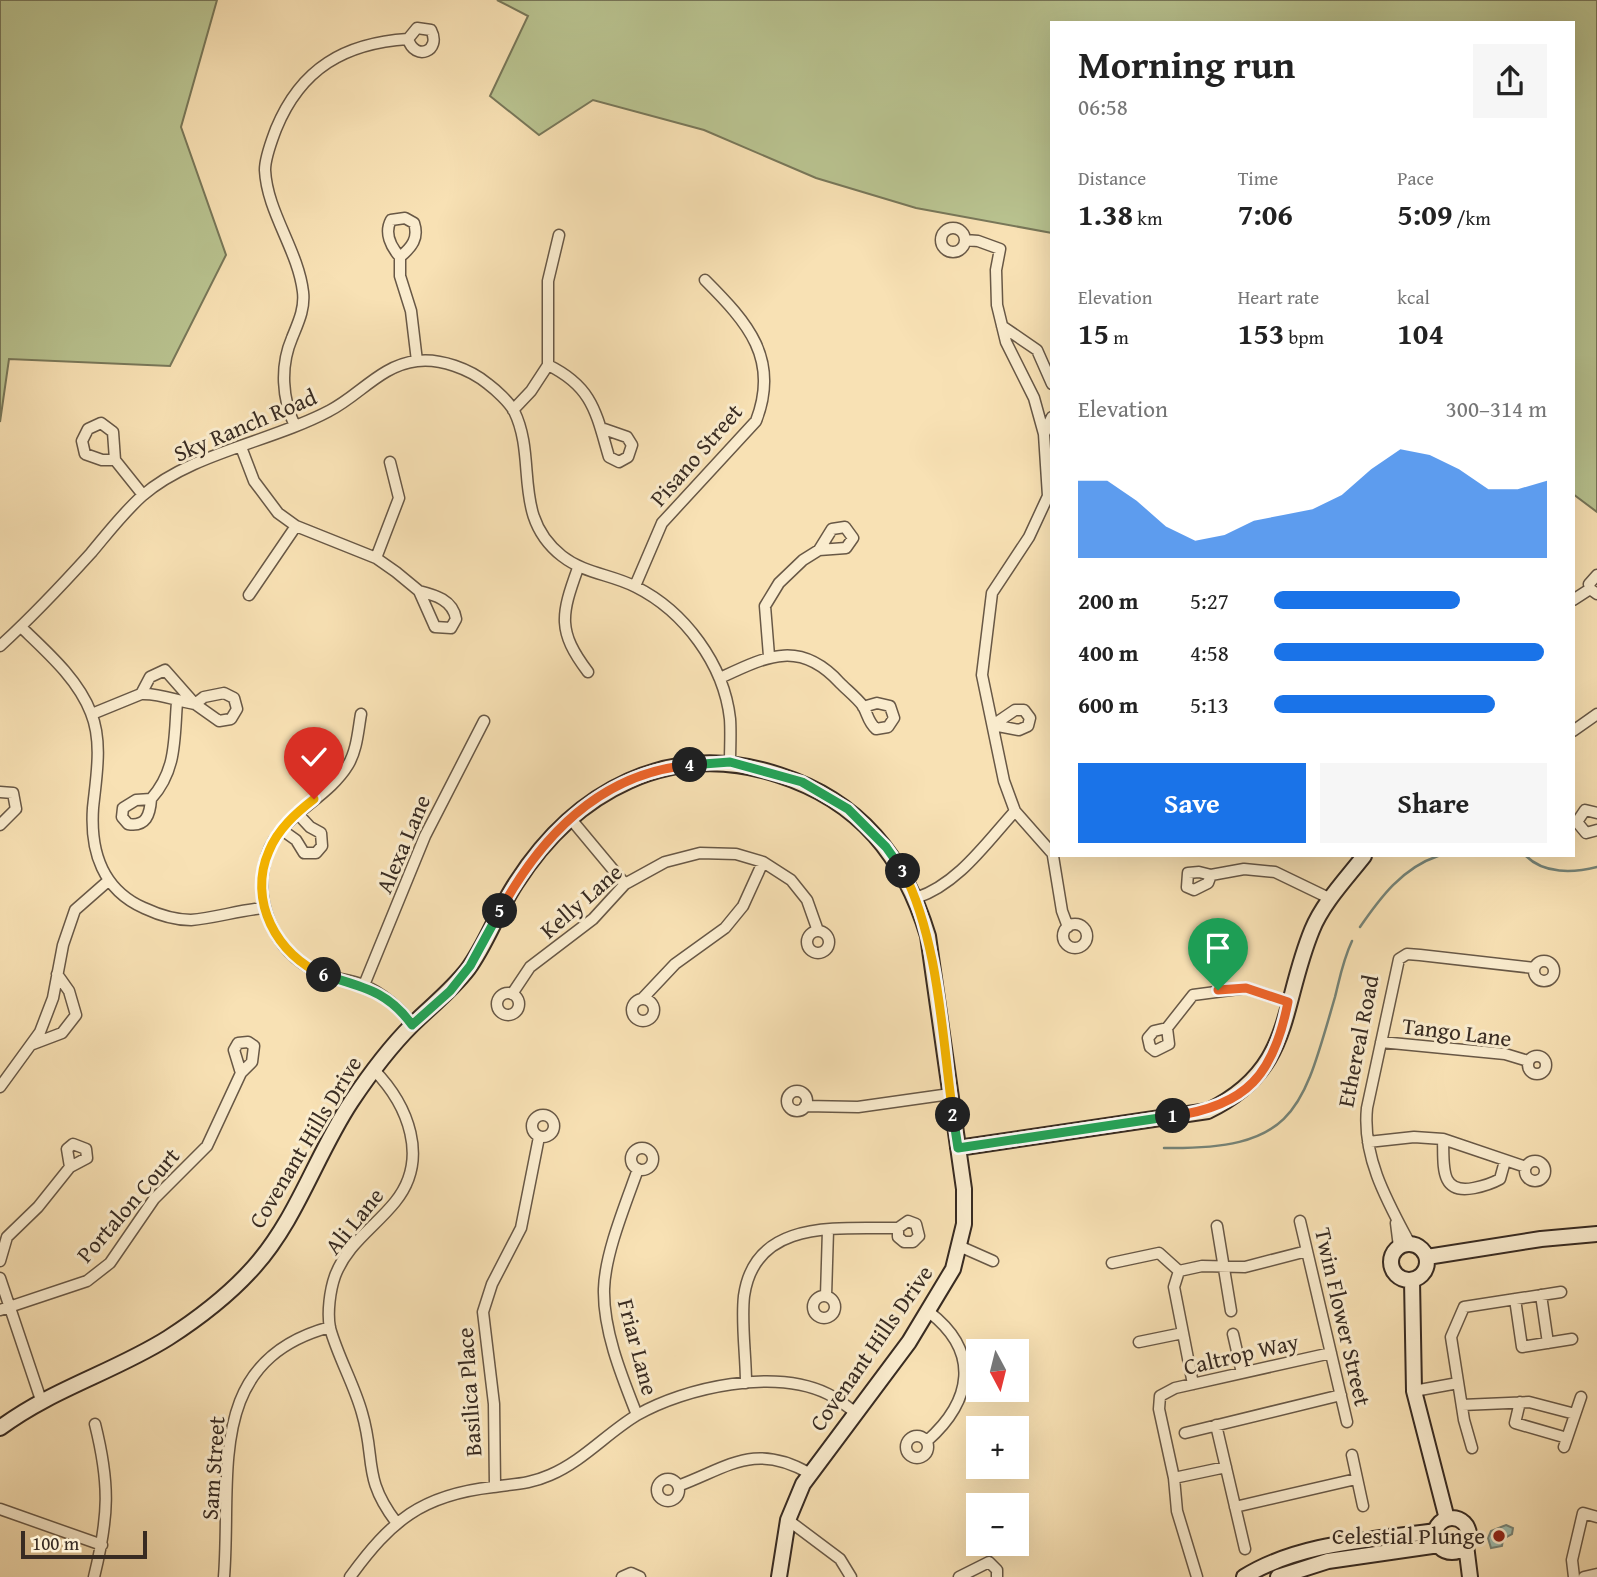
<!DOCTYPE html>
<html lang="en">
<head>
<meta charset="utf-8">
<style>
	body { margin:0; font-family:"Gentium Book Plus",serif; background:#f6f6f6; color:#222; height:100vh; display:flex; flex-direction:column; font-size:26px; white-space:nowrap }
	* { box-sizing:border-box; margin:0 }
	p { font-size:23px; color:#767676 }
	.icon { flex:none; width:38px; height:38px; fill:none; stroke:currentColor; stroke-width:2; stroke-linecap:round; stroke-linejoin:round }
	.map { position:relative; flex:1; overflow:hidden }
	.side { position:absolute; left:1050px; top:21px; width:525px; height:836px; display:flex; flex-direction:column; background:#fff; border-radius:0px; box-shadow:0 7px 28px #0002 }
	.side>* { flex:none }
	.needle { width:46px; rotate:173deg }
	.buttons { position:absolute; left:966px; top:1339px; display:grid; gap:14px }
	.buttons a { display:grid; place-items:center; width:63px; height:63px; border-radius:0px; background:#fff; box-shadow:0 7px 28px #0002; font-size:35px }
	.scale { position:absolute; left:21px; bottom:18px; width:126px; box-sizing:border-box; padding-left:7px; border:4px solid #382b22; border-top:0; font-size:19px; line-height:24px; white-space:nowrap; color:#382b22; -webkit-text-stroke:5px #faecce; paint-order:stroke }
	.pin { position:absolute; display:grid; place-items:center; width:60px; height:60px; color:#fff; margin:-72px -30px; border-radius:50% 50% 50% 0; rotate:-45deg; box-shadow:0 0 7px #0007 }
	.pin .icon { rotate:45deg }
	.km { position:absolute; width:35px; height:35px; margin:-18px; border-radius:50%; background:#222; color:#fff; font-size:19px; line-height:35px; text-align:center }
	.round { display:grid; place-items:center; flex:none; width:74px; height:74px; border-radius:0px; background:#f6f6f6 }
	.headline { display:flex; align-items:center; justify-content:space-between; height:119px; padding:0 28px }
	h1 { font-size:38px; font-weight:700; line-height:52px }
	.stats { display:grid; grid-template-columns:repeat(3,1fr); gap:10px; height:119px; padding:7px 28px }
	.stats div { display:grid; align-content:center }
	.stats b { font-size:30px; font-weight:700 }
	.stats small { font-size:19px; font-weight:400 }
	.stats p { font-size:19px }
	.chart { height:196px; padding:14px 28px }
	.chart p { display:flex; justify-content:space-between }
	.chart svg { width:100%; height:126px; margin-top:7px; fill:#1a73e8; opacity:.7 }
	.action { display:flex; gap:14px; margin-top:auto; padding:14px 28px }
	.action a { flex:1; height:80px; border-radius:0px; background:#1a73e8; color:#fff; font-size:28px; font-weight:700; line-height:80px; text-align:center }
	.action a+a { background:#f6f6f6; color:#222 }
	ul { padding:0 28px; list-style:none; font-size:23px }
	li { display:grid; grid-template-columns:112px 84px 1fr; align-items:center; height:52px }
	li i { height:18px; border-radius:9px; background:#1a73e8 }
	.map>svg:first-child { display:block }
	.green { fill:#b9c390; stroke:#787759; stroke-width:2 }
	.water { fill:#9dbdaf; stroke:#758377; stroke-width:2 }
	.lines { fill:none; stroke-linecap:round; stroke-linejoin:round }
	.stream { stroke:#758377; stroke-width:2.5 }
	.street-casing { stroke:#685846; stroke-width:13 }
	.secondary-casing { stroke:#382b22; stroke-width:18 }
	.street { stroke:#faecce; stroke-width:10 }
	.secondary { stroke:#faecce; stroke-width:14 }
	.split-1-casing { stroke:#fff; stroke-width:14 }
	.split-2-casing { stroke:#fff; stroke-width:14 }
	.split-3-casing { stroke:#fff; stroke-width:14 }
	.split-4-casing { stroke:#fff; stroke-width:14 }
	.split-5-casing { stroke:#fff; stroke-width:14 }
	.split-6-casing { stroke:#fff; stroke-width:14 }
	.split-7-casing { stroke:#fff; stroke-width:14 }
	.split-1 { stroke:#f0652b; stroke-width:9 }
	.split-2 { stroke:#22a559; stroke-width:9 }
	.split-3 { stroke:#f5b400; stroke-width:9 }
	.split-4 { stroke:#22a559; stroke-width:9 }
	.split-5 { stroke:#f0652b; stroke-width:9 }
	.split-6 { stroke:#22a559; stroke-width:9 }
	.split-7 { stroke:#f5b400; stroke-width:9 }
	.poi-dot { fill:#8f2418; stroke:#faecce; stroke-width:2.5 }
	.labels { text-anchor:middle; stroke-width:6; stroke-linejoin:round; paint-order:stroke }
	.street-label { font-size:23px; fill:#382b22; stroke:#faecce }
	.poi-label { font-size:23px; fill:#382b22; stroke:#faecce; text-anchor:end }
</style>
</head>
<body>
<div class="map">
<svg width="1597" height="1577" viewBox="0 0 1597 1577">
	<rect width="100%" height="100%" fill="#f8e1b4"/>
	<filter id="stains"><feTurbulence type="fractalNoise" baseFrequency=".00286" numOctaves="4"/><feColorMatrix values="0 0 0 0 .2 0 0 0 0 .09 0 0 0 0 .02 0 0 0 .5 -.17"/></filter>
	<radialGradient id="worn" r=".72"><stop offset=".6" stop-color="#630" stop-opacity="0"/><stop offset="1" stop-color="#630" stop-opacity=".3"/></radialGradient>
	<path class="green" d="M0,0H217L181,127L226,255L170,366L9,359L0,422Z
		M497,0H1597V512L1573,494V23H1052V233L916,208L816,178L704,130L593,100L539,135L490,96L528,16Z"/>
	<path class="water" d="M1506,1525L1513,1528L1512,1534L1503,1539L1502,1546L1491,1548L1488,1538L1491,1531Z"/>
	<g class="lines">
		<path class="stream" d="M1526,856C1544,874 1573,873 1597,867
			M1360,927C1380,898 1402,868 1438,856
			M1164,1148C1297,1150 1302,1110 1335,997C1340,977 1343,960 1352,941"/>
		<defs>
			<path id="street" d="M941 240a12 12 0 1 1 24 0a12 12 0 1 1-24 0Z
				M965,240L978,241L1000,249L996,270L997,305L1006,342L1034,398L1044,434L1048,496L1029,537L992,593L982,675L1004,781L1015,811L1052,853
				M400,257C391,247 384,233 391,220L405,218L414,223C419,238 412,247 400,257V276L411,311L417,361
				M1002,326L1037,350L1052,384
				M548,365C593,387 596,413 609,457L619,462L628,457L632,445L627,437L604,429
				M513,410L531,391L548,365V281L559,235
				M295,426C282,399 280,366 292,338C298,323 305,309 303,292C298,250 267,212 265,170C265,157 272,140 276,129C301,68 345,43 408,39L417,28L431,30C442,51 415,62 408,39
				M1044,434L1052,417
				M241,447L254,481L278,513L296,526L376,558L396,572L419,591L435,627L451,628L456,619C453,600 435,595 419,591
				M115,460H102L85,454L82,441L88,429L101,423L113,432L115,460L143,495
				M376,558L399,498L390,462
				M578,568C561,615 557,631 588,672
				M1597,575L1589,584L1590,589L1597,594
				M635,586L662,523L756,421C780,359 748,323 705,280
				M249,595L296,526
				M1573,600L1590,589
				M21,627C47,652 78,679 91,713C103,742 96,778 93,808C90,852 103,890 144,908C159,915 174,920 191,920C215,918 240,910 264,908
				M0,646C32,617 62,585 91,553C107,534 123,513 142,496C191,453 271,442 329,411C359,396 381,365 417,361C440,358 470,369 488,384C496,390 509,402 514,411C538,460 511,516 562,556C585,574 611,574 636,587C684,611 724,664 730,719C731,733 730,748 730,762
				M769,656L765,606L779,583L803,560L819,550L846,548L853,538L845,527L832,529L819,550
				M720,678C767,656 800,639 840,683C847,690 857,698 863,706C868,715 868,722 876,729L888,727L894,718L890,706L877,703L863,707
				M1015,710H1024L1030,718L1028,726L1019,730L993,725Z
				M92,714L141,694L150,677L165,670L195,704L219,721L231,719L237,709L234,698L224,693L204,697L195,704C176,701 161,693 141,694
				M361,714C358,731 357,750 348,765C327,800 281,814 267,855C252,901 274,951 317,972C332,979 348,979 363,985C381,992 401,1009 412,1025
				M1573,731L1597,714
				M0,792L13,793L16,809L0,825
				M151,799C150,815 146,827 128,824L122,817L123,808L136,800L151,799C177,770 174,739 177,702
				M1597,813L1585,810L1577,822L1586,833L1597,830
				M570,818L625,884
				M282,830L296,840L304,853H316L322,846L321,833L310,827L297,813
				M1053,856L1062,911L1068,927
				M1211,875L1208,883L1194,890L1187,887L1188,873L1199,872L1211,875L1244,869L1275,872L1331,899
				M916,898C958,884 986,843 1015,811
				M1063 936a12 12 0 1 1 24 0a12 12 0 1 1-24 0Z
				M807 942a11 11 0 1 1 22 0a11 11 0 1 1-22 0Z
				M1534 971a10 10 0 1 1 20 0a10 10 0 1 1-20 0Z
				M364,985L425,836L484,721
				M497 1004a11 11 0 1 1 22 0a11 11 0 1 1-22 0Z
				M512,994L530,967L593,919L625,884L665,862L700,853L736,854L763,862L791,880L807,900L818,931
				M642,999L675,964L725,928L743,906L763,862
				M632 1010a11 11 0 1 1 22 0a11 11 0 1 1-22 0Z
				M1167,1028L1169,1044L1155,1051L1150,1047L1148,1038L1154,1031L1167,1028L1193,995L1246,988L1288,1002
				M1381,1042L1505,1054L1528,1061
				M33,1044L62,1033L76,1015L69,991L57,974
				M1528 1065a9 9 0 1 1 18 0a9 9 0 1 1-18 0Z
				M374,1070C408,1105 430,1159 395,1202C374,1228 347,1244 335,1276C330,1290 327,1313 330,1328C338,1357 354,1384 362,1413C376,1460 362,1477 396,1522
				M0,1087L40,1032L53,998L63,945L75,910L108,881
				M787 1101a10 10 0 1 1 20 0a10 10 0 1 1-20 0Z
				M805,1106L858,1107L950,1094
				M532 1126a11 11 0 1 1 22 0a11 11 0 1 1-22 0Z
				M1443,1139C1444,1165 1439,1195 1474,1188C1484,1186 1491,1184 1500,1179L1505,1161
				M1368,1142L1414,1137L1443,1139L1526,1167
				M631 1159a11 11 0 1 1 22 0a11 11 0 1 1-22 0Z
				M1525 1171a10 10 0 1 1 20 0a10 10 0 1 1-20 0Z
				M1300,1221L1347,1422
				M1396,1223L1399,1247
				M1217,1226L1231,1311
				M1410,1244C1387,1201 1362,1157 1367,1108L1399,959L1407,954L1420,955L1534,968
				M959,1246L993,1261
				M0,1261L7,1237L38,1207L70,1167L87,1158L86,1149L73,1144L67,1149L70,1167
				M1112,1263L1159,1253L1179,1271
				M0,1278L41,1400
				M1541,1295L1548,1343
				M826,1296L828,1230
				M813 1307a11 11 0 1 1 22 0a11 11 0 1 1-22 0Z
				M1515,1299L1522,1347L1572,1339
				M0,1310L87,1281L110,1263L154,1199L207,1146L241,1073L252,1062L254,1046L248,1042L238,1043L234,1050L241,1073
				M1233,1334L1242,1373
				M1139,1342L1183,1333
				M746,1383C746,1355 741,1323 744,1296C755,1218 838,1229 898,1228L908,1221L916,1224L919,1236L913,1242H904L898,1237V1228
				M1193,1384L1174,1287L1179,1271L1202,1266L1245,1267L1307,1251
				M1414,1391L1458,1383
				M1520,1402L1515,1423L1567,1438
				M1462,1405L1529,1402L1575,1414
				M637,1415C622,1377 603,1331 604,1289C605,1253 626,1203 638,1169
				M1216,1425L1245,1549
				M1185,1433L1341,1395
				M906 1447a11 11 0 1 1 22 0a11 11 0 1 1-22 0Z
				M927,1441C972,1401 981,1352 929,1312
				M1564,1447L1581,1397
				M1472,1448L1464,1420L1451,1337L1464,1307L1561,1292
				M1352,1455L1363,1506
				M1174,1478L1226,1467
				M657 1490a11 11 0 1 1 22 0a11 11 0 1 1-22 0Z
				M495,1486L494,1404L483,1312L492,1284L521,1228L539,1137
				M678,1486C729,1467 754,1442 809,1473
				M1235,1507L1356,1479
				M0,1509L102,1545
				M788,1520L840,1559L851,1577
				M94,1577C109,1516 110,1484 95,1424
				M224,1577C232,1474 204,1361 330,1327
				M350,1577C391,1521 421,1495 493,1487C513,1484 530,1484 550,1475C583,1461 607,1433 637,1415C686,1387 775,1368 828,1394C838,1399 846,1406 855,1412
				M622,1577L631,1573L640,1577
				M959,1577L989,1562L997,1570V1577
				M1197,1577L1177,1511L1174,1478L1159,1409L1160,1396L1175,1388L1331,1353
				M1574,1577L1572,1560L1583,1513L1597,1517
				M1584,1577L1597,1574"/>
			<path id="secondary" d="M958,1148L1208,1111C1294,1069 1280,1008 1312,930C1323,903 1346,879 1364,856
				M1391 1262a18 18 0 1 1 36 0a18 18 0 1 1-36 0Z
				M1427,1257L1541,1239L1597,1234
				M1412,1280L1414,1391L1447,1519
				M0,1428C52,1389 114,1372 168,1338C199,1318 230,1294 254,1267C297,1219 316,1155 351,1102C369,1075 389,1048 412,1025C431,1006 451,991 468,969C487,943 498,910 516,883C575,791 670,739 779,775C860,801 904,857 928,936L964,1189V1224L953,1269L909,1342L803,1484L788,1520L779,1577
				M1435 1535a17 17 0 1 1 34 0a17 17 0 1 1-34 0Z
				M1466,1545L1470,1577
				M1244,1577C1300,1542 1373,1540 1436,1531
				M1278,1577L1328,1561L1439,1545"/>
		</defs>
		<use href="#street" class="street-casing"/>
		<use href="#secondary" class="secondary-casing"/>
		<use href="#street" class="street"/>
		<use href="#secondary" class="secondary"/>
	</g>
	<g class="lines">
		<defs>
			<path id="split-1" d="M1173,1116C1247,1106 1274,1074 1288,1002L1246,988L1218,990"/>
			<path id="split-2" d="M953,1115L958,1148L1173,1116"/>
			<path id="split-3" d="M903,871C939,940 942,1038 953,1115"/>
			<path id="split-4" d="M690,765L730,762L802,782L848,809L886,847L903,871"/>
			<path id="split-5" d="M500,911C541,836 601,773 690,765"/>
			<path id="split-6" d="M324,975C361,987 387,990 412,1025L450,991L470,966L500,911"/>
			<path id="split-7" d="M314,799C296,813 278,829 269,851C247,900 277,956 324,975"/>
		</defs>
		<use href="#split-1" class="split-1-casing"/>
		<use href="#split-2" class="split-2-casing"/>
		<use href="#split-3" class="split-3-casing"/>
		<use href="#split-4" class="split-4-casing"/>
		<use href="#split-5" class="split-5-casing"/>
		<use href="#split-6" class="split-6-casing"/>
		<use href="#split-7" class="split-7-casing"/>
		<use href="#split-1" class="split-1"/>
		<use href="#split-2" class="split-2"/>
		<use href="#split-3" class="split-3"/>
		<use href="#split-4" class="split-4"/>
		<use href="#split-5" class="split-5"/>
		<use href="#split-6" class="split-6"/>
		<use href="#split-7" class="split-7"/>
	</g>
	<circle class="poi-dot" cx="1499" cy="1536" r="7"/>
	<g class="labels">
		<g class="street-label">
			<text transform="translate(245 425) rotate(-23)" y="8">Sky Ranch Road</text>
			<text transform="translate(696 455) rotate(-49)" y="8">Pisano Street</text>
			<text transform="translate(403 844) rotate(-67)" y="8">Alexa Lane</text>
			<text transform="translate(581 901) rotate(-41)" y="8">Kelly Lane</text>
			<text transform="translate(1457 1032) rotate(7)" y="8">Tango Lane</text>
			<text transform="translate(1358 1041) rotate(-79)" y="8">Ethereal Road</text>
			<text transform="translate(305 1142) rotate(-59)" y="8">Covenant Hills Drive</text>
			<text transform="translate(128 1205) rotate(-49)" y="8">Portalon Court</text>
			<text transform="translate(354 1221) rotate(-51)" y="8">Ali Lane</text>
			<text transform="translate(1343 1317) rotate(77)" y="8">Twin Flower Street</text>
			<text transform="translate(638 1347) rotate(75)" y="8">Friar Lane</text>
			<text transform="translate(871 1348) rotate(-55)" y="8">Covenant Hills Drive</text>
			<text transform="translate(1241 1354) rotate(-13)" y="8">Caltrop Way</text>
			<text transform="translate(469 1392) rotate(-94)" y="8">Basilica Place</text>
			<text transform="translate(213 1468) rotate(-86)" y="8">Sam Street</text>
		</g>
		<g class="poi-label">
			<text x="1485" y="1544">Celestial Plunge</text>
		</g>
	</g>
	<rect width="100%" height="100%" filter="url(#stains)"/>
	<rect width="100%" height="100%" fill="url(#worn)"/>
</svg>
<div class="buttons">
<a><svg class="needle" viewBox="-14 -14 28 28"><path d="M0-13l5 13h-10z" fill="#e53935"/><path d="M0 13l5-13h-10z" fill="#767676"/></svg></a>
<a>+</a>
<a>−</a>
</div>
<div class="scale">100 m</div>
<div class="pin" style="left:1218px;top:990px;background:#1e9e55"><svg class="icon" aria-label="arrive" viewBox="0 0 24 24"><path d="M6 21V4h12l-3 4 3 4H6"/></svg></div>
<div class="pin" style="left:314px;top:799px;background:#d93025"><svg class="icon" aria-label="check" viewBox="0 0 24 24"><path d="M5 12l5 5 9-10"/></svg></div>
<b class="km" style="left:1173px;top:1116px">1</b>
<b class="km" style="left:953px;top:1115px">2</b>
<b class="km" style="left:903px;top:871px">3</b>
<b class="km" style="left:690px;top:765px">4</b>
<b class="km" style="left:500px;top:911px">5</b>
<b class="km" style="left:324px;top:975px">6</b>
<section class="side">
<div class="headline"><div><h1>Morning run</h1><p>06:58</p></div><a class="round"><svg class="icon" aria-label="share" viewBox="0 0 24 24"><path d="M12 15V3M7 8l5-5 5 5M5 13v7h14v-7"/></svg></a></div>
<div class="stats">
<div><p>Distance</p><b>1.38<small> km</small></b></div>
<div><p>Time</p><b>7:06</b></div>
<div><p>Pace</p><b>5:09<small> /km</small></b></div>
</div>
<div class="stats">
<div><p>Elevation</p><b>15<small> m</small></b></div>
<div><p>Heart rate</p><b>153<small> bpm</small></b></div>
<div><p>kcal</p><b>104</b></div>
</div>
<div class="chart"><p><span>Elevation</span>300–314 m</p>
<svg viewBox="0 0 160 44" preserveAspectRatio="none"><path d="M0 44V17L10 17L20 24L30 33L40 38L50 36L60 31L70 29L80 27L90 22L100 13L110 6L120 8L130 13L140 20L150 20L160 17V44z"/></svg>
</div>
<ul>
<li><b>200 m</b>5:27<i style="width:68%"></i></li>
<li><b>400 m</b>4:58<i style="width:99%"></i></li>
<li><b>600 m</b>5:13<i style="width:81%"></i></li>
</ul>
<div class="action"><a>Save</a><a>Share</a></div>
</section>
</div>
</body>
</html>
